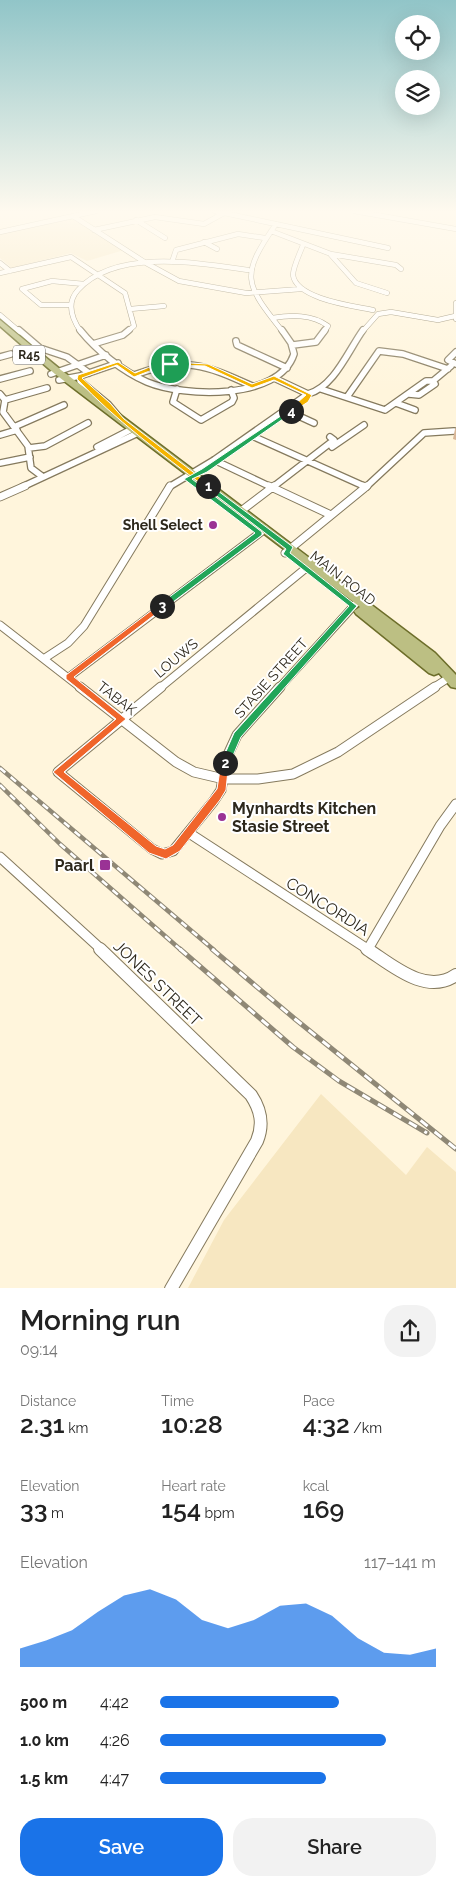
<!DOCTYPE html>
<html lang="en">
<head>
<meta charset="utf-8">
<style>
	body { margin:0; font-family:Raleway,sans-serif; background:#f2f2f2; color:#222; height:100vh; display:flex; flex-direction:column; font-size:19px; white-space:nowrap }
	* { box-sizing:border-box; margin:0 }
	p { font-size:16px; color:#767676 }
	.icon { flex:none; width:28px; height:28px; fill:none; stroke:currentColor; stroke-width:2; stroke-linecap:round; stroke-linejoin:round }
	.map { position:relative; height:1288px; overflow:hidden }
	.sheet { display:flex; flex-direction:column; background:#fff; flex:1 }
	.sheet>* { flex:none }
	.buttons { position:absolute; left:395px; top:15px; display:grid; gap:10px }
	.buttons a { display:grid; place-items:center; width:45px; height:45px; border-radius:50%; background:#fff; box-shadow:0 5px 20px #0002; font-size:25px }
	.pin { position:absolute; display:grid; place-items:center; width:42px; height:42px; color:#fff; margin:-21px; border:2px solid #fff; border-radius:50%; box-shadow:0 1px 5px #0007 }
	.km { position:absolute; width:25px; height:25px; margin:-12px; border-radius:50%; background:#222; color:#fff; font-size:14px; line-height:25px; text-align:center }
	.round { display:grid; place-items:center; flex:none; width:52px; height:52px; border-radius:20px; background:#f2f2f2 }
	.head { display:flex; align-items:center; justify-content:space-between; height:85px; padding:0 20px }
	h1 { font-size:28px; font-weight:600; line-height:38px }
	.stats { display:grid; grid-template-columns:repeat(3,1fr); gap:8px; height:85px; padding:5px 20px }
	.stats div { display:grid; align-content:center }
	.stats b { font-size:25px; font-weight:600 }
	.stats small { font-size:14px; font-weight:400 }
	.stats p { font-size:14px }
	.chart { height:140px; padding:10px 20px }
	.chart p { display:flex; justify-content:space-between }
	.chart svg { width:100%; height:90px; margin-top:5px; fill:#1a73e8; opacity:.7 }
	.action { display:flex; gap:10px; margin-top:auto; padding:10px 20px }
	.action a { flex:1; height:58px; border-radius:20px; background:#1a73e8; color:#fff; font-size:20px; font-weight:600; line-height:58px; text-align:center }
	.action a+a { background:#f2f2f2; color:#222 }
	ul { padding:0 20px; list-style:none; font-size:16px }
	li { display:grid; grid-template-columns:80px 60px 1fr; align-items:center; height:38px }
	li i { height:12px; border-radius:6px; background:#1a73e8 }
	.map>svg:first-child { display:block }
	.built { fill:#f7e7c1 }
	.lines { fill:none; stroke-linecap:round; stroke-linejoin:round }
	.street-far4-casing { stroke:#857a5e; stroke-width:5.5 }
	.street-far3-casing { stroke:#857a5e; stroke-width:8 }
	.street-far2-casing { stroke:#857a5e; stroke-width:9 }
	.street-far1-casing { stroke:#857a5e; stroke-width:11 }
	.street-casing { stroke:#857a5e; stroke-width:14 }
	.primary-casing { stroke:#6d6e2a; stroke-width:3 }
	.street-far4 { stroke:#fff; stroke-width:4.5 }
	.street-far3 { stroke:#fff; stroke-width:5.5 }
	.street-far2 { stroke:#fff; stroke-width:7 }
	.street-far1 { stroke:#fff; stroke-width:9 }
	.street { stroke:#fff; stroke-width:12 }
	.primary { fill:#bcbf83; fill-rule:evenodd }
	.rail-far1-casing { stroke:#8f8876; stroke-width:4.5 }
	.rail-casing { stroke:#8f8876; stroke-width:5 }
	.rail-far1 { stroke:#fff; stroke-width:2.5; stroke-dasharray:7; stroke-linecap:butt }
	.rail { stroke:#fff; stroke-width:3; stroke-dasharray:9; stroke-linecap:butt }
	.wall { fill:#d9b798 }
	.split-1 { fill:#f5b400; stroke:#fff }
	.split-2 { fill:#22a559; stroke:#fff }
	.split-3 { fill:#f0652b; stroke:#fff }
	.split-4 { fill:#22a559; stroke:#fff }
	.split-5 { fill:#f5b400; stroke:#fff }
	.poi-dot { fill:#9a3295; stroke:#fff; stroke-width:2 }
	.labels { text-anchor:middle; stroke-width:4; stroke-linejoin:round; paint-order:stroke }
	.shield { fill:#fff; stroke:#6c6860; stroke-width:1 }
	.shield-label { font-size:12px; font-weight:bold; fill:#2d281c }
	.poi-label { font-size:14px; font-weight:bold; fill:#2d281c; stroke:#fff; text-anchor:end }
	.street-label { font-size:14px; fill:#2d281c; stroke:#fff }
	.near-poi-label { font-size:16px; font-weight:bold; fill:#2d281c; stroke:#fff; text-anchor:start }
	.near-street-label { font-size:16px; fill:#2d281c; stroke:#fff }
</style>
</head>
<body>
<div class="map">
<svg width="456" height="1289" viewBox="0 0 456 1289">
	<rect width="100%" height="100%" fill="#fff5dc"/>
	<path class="built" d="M72,218L124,250L87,261L71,253L12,268L0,258V233Z
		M321,1094L406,1175L427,1147L456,1172V1288H188L224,1220Z"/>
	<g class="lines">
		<defs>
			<path id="street-far4" d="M215,211L388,248
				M354,211L456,229
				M73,216L146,263L179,281L246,293L301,289
				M136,220L165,238
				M276,224C240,276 244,283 283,332
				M94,230L155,217L204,224L224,213
				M271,231L331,254L396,265L401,269
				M0,232L96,211
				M204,242L217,249
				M303,245C300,253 293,267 293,275C296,299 354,306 373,310
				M331,255L356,283L387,293
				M172,262L176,250L238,234L265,238
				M0,263L10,271
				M0,273L71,257L125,293L134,326L127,332
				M456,303V319
				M71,305H41L22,289L52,281L84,284
				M130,309L164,306
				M0,315L20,332
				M272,318C291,315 312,314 328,326L324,332
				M81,332C72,319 66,303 78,290C116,248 199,263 248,270
				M362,332L378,314L391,312L438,320L455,316"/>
			<path id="street-far3" d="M19,330L40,348L67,357L89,373
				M80,330C97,351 122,371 147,382C183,397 279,401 294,354L291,343L282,330
				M236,341L237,345L287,368
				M93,344L123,335L129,330
				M293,345L316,342L325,330
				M456,352L448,360L456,364
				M0,357L11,354
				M51,374L106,355
				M134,375C185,357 204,364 252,386
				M80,376V381L108,404L119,417
				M274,378L308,394
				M0,379L30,371
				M59,380L80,376L118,363
				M177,389L173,402L201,420L232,402L234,398L231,390
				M321,389L385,410L426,381H433L451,366
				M0,394L5,400L3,412L28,446L31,468L43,477
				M409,394L419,395L435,384L433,381
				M347,397L379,351L403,354L448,369
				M5,400L47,388
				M396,403L415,410
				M290,412L314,423
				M14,427L64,405
				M0,435L17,430
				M250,435L366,487
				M97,447L132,429
				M332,447L364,425
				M29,448L45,446L88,423
				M214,460L271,487
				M0,463L30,457
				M22,487L138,433
				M169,487L214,460L308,394C334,387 348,351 363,330
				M273,487L334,440L330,437
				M366,487L424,433L454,431"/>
			<path id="street-far2" d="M269,486L331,515
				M363,486L366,487
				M0,497L25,486
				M241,511L274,486
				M285,553L367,486
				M0,625L81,688
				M45,658L68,643L84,626L170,486
				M69,677L265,529
				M160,688L311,564
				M279,688L359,600
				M433,688L450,677"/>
			<path id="street-far1" d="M80,687L176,762L194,772L224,779H258L293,774L338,752L435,687
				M161,687L58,772L152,849L162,854L173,851L213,802L221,790L226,759L237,735L280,687
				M189,833L369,950
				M0,857L102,950
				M368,949L440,826L456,804"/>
			<path id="street" d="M100,949L251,1095C261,1110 264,1124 257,1141L171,1289
				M367,949C392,965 426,996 456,975"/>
			<path id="primary" d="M0,320L61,370L435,653L456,675V688L451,687L439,673L434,675L429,673L356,614L354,611L360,607L55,374L0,326Z"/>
		</defs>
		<use href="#street-far4" class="street-far4-casing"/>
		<use href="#street-far3" class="street-far3-casing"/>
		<use href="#street-far2" class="street-far2-casing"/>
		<use href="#street-far1" class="street-far1-casing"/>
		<use href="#street" class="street-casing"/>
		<use href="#primary" class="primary-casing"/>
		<use href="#street-far4" class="street-far4"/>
		<use href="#street-far3" class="street-far3"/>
		<use href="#street-far2" class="street-far2"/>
		<use href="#street-far1" class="street-far1"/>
		<use href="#street" class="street"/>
		<use href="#primary" class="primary"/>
		<defs>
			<path id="rail-far1" d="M0,768L214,950
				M0,785L60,844L181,950"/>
			<path id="rail" d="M180,949L293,1047L339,1081L427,1133
				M212,949L295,1019L456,1149"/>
		</defs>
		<use href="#rail-far1" class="rail-far1-casing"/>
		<use href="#rail" class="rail-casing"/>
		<use href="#rail-far1" class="rail-far1"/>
		<use href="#rail" class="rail"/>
	</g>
	<path class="wall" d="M456,428V440L453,439L455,429Z"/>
	<linearGradient id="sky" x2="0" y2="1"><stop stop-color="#91c5c8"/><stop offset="0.54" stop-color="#fffaef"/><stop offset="1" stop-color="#fffaef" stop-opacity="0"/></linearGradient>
	<rect width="456" height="392" fill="url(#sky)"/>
	<path class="split-1" d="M118,362L135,373L157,364L172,363V365L160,367L134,377L117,365L82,378L110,403L124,419L210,485V487H205C161,453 115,420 77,379L78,375Z"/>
	<path class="split-2" d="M205,485H210L293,547L290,553L357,606L241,737L229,765L225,767L221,763L234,733L349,606L283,554L286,549L205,487Z"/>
	<path class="split-3" d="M160,604L166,606L74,677L126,719L64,772L156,846L165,849L173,845L213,794L217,789L221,763L222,760H229L226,790L220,800L180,851L166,859L149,853L53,772L116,719L66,679V675Z"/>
	<path class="split-4" d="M291,409L293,412L207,472L192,479L262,532V535L165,608H160V604L255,533L184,479L202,469Z"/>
	<path class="split-5" d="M170,362L208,364L252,384L274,376L312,395L308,402L291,413L289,410L306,395L274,380L252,388L205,366L168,365Z"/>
	<g class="poi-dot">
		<circle cx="213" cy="525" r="5"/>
		<circle cx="222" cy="817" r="5"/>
		<rect x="99" y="859" width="12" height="12" rx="2.5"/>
	</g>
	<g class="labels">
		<rect class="shield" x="13" y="345.5" width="32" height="19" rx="4"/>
		<g class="shield-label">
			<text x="29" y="359">R45</text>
		</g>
		<g class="poi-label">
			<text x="203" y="530">Shell Select</text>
		</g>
		<g class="street-label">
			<text transform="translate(343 578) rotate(38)" y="5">MAIN ROAD</text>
			<text transform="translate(176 658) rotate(-40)" y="5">LOUWS</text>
			<text transform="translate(271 678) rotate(-48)" y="5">STASIE STREET</text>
			<text transform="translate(117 698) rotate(38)" y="5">TABAK</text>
		</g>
		<g class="near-poi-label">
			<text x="232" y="814">Mynhardts Kitchen<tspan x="232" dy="18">Stasie Street</tspan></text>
			<text x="94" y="871" text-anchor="end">Paarl</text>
		</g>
		<g class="near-street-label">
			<text transform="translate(328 906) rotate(32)" y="6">CONCORDIA</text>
			<text transform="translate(158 983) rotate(44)" y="6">JONES STREET</text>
		</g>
	</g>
</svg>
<div class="buttons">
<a><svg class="icon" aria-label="locate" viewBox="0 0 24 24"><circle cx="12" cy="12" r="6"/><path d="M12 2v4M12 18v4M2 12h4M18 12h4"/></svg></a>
<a><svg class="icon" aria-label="layers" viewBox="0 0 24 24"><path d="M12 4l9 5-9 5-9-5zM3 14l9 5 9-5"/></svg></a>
</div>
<div class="pin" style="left:170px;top:364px;background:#1e9e55"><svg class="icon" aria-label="arrive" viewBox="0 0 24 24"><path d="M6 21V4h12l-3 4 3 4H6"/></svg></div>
<b class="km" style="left:208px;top:486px">1</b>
<b class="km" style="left:225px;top:763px">2</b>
<b class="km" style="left:162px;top:606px">3</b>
<b class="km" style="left:291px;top:411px">4</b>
</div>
<section class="sheet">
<div class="head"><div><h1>Morning run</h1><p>09:14</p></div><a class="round"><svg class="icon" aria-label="share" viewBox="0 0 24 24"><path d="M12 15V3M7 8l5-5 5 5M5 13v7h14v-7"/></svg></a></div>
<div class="stats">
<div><p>Distance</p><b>2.31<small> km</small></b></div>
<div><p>Time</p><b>10:28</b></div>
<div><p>Pace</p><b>4:32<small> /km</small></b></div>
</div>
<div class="stats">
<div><p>Elevation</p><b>33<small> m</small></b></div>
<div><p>Heart rate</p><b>154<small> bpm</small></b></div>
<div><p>kcal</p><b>169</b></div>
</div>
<div class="chart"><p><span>Elevation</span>117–141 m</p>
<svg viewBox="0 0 160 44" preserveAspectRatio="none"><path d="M0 44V35L10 31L20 26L30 17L40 9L50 6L60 11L70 21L80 25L90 21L100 14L110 13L120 19L130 30L140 37L150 38L160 35V44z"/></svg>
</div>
<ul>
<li><b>500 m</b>4:42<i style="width:65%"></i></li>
<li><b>1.0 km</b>4:26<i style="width:82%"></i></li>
<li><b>1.5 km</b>4:47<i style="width:60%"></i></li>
</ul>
<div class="action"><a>Save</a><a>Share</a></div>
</section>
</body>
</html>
